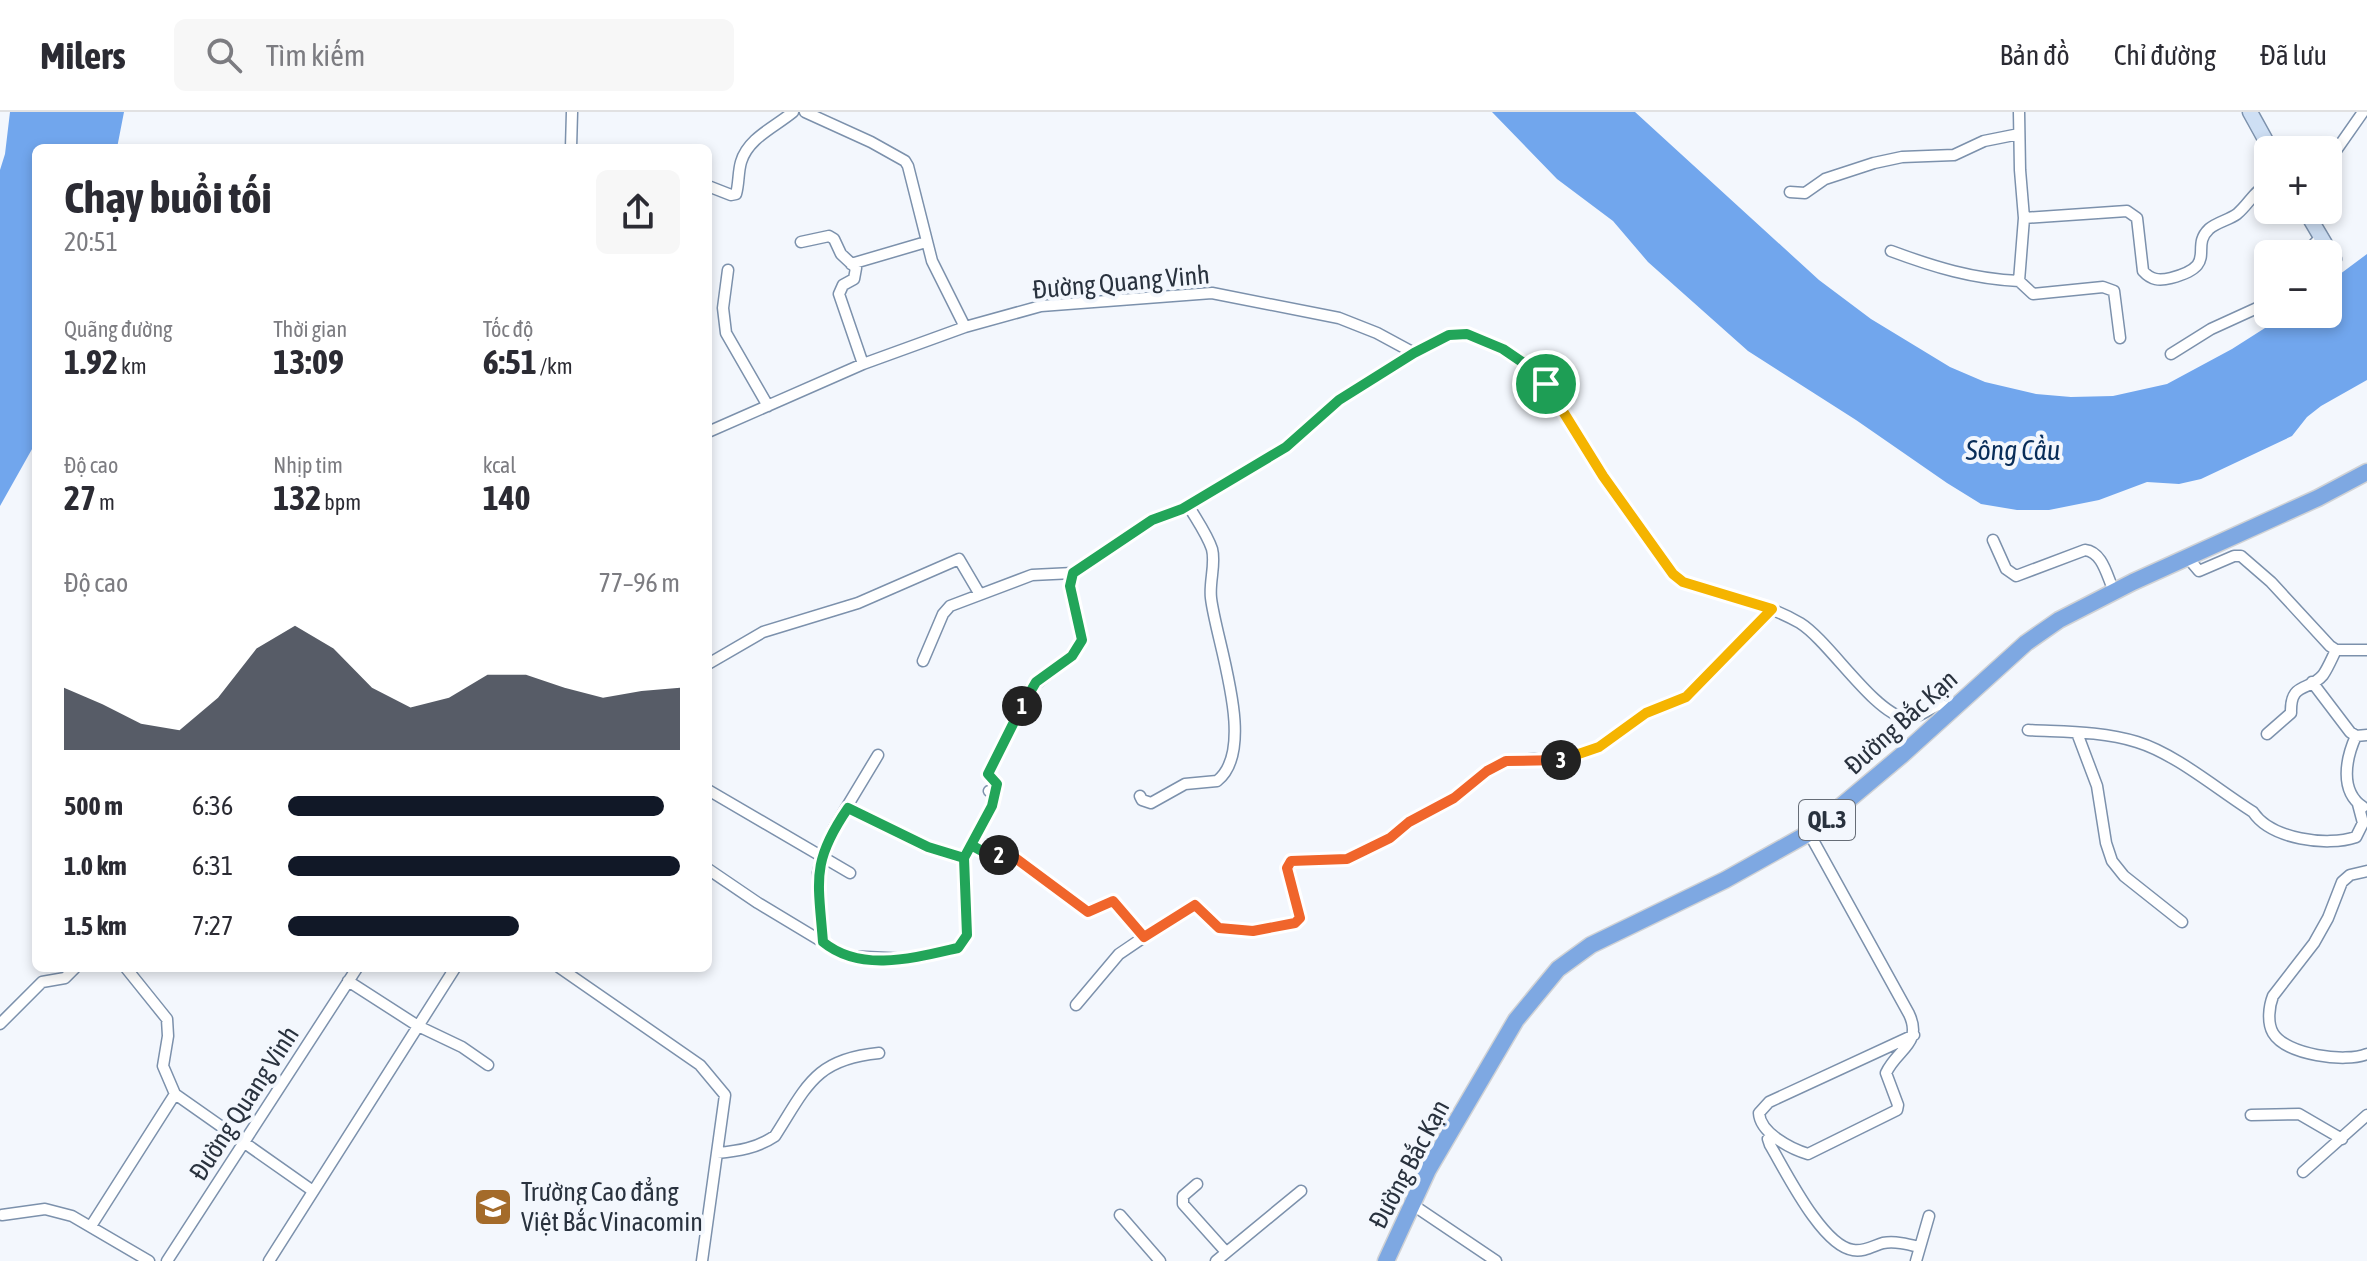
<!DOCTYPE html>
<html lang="vi">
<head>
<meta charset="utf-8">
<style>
	body { margin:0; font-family:"Asap Condensed",sans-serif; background:#f7f7f7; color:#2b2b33; height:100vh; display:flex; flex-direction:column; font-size:30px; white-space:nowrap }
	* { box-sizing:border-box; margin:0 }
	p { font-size:26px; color:#7c7c81 }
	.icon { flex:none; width:44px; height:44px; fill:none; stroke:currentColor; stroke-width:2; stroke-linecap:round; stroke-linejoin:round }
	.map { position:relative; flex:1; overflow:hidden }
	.panel { position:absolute; left:32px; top:32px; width:680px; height:828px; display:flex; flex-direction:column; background:#fff; border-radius:12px; box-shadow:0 4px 12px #0003 }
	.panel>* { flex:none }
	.fabs { position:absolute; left:2254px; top:24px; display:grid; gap:16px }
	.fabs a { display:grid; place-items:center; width:88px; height:88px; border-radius:12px; background:#fff; box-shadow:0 4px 12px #0003; font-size:40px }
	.pin { position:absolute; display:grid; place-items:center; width:68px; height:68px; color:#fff; margin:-34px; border:4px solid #fff; border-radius:50%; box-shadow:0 2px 8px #0007 }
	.km { position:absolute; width:40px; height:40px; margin:-20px; border-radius:50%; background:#222; color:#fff; font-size:22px; line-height:40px; text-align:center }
	.round { display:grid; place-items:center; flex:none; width:84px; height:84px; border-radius:12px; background:#f7f7f7 }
	.overview { display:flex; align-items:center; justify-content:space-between; height:136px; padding:0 32px }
	h1 { font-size:44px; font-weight:700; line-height:60px }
	.figures { display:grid; grid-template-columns:repeat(3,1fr); gap:12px; height:136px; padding:8px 32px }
	.figures div { display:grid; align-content:center }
	.figures b { font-size:34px; font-weight:700 }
	.figures small { font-size:22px; font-weight:400 }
	.figures p { font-size:22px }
	.chart { height:224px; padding:16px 32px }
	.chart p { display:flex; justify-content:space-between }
	.chart svg { width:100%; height:144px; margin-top:8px; fill:#111827; opacity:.7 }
	ul { padding:0 32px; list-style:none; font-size:26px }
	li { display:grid; grid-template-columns:128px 96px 1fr; align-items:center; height:60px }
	li i { height:20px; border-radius:10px; background:#111827 }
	header { display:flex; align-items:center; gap:48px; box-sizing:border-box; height:112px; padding:0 40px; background:#fff; border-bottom:2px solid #e1e1e2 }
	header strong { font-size:38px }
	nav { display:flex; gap:44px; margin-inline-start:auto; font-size:28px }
	.search { width:560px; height:72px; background:#f7f7f7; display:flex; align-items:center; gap:20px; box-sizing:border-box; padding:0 28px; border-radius:12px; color:#7c7c81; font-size:30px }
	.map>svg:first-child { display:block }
	.water { fill:#71a6ed }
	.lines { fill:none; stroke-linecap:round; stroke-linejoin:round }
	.minor-casing { stroke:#7c91ac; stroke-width:13 }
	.secondary-casing { stroke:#7c91ac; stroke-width:17 }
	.trunk-casing { stroke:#d0d2d5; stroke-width:19 }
	.minor { stroke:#fff; stroke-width:10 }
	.secondary { stroke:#cedff4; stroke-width:14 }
	.trunk { stroke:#7ea8e2; stroke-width:16 }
	.split-1-casing { stroke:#fff; stroke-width:16 }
	.split-2-casing { stroke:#fff; stroke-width:16 }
	.split-3-casing { stroke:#fff; stroke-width:16 }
	.split-4-casing { stroke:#fff; stroke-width:16 }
	.split-1 { stroke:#22a559; stroke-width:10 }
	.split-2 { stroke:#22a559; stroke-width:10 }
	.split-3 { stroke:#f0652b; stroke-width:10 }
	.split-4 { stroke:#f5b400; stroke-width:10 }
	.labels { text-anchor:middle; stroke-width:8; stroke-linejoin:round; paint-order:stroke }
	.shield { fill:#f3f7fd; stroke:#666d77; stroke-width:2 }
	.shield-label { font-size:24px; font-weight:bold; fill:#29323e }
	.street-label { font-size:26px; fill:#29323e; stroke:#f3f7fd }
	.poi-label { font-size:26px; fill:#29323e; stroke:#f3f7fd; text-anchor:start }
	.water-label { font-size:28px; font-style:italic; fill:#082d59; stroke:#f3f7fd }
</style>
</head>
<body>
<header>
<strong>Milers</strong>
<div class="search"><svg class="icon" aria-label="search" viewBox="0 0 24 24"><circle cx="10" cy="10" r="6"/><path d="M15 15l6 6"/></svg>Tìm kiếm</div>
<nav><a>Bản đồ</a><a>Chỉ đường</a><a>Đã lưu</a></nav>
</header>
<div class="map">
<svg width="2367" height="1149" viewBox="0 0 2367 1149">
	<rect width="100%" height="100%" fill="#f3f7fd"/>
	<path class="water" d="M10,0H124L117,36H36V330L0,394V58L5,42Z
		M1492,0H1635L1819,168L1871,207L1950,255L1985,270L2036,282L2071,285L2113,284L2167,272L2232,237L2287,202H2328V171L2367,142V268L2321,294L2307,305L2292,324L2201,367L2179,372L2147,370L2099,388L2049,398H2017L1981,392L1947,371L1856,308L1748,239L1648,150L1613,109L1557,67Z"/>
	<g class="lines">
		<defs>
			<path id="minor" d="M805,0L871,30L905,49L908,54L932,149L965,215
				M2019,0L2020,58L2024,106L2019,169L2033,182L2103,175L2114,179L2120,226
				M571,36L572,0
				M2328,50L2363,0
				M708,74L731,83L736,82C739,72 738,60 741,50C748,26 775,15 793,0
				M1790,80L1805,81L1825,67L1874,51L1902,45L1954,43L1984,29L2019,22
				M2024,106L2127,99L2137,106L2143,159C2151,168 2159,169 2171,166C2220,153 2189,136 2209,117C2217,110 2229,108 2237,102C2249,92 2254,79 2268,72
				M801,130L829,124L834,127L841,142L856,156L854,167L843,173L839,182L863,252
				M1891,139C1934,155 1973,167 2019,169
				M2313,142L2314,132L2321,125
				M851,152L926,130
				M728,158L723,196L726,221L768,294
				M2171,242L2211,217L2268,191
				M708,320L863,252L965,215L1041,194L1212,181L1339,206L1377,221L1414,241L1449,223L1467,222L1503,237L1528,254L1546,272L1603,364L1673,462L1683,470C1722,483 1764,490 1800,511C1829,529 1873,600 1905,606C1916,608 1930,596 1940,592L1953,598
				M1993,428L2006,457L2016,464L2085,438C2103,440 2107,465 2114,479
				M2188,446L2199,459L2234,444H2241L2271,470L2330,534L2336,538H2367
				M923,549L943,502L950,494L1032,463L1073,461L1080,457L1152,408L1178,399L1286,335L1339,288L1414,241
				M708,552L763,520L858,491L959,447L979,481
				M2312,570L2350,620L2356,624L2367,623
				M2028,618C2064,620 2102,619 2137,630C2176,642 2218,678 2253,700C2271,727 2327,735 2356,725L2363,711L2358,692
				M2077,621L2097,674L2106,731L2112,749L2124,764L2182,810
				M2267,622L2291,601C2290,569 2309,580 2323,563C2328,556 2332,546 2336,538
				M2356,624C2346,646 2339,679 2363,695
				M708,678L850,761
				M994,682L997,672L988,662L1031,576L1072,544L1082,528L1070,474L1073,461
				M1140,684L1142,688L1151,691L1185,672L1217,669C1258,637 1216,530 1211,486C1209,470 1216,452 1212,437C1207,422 1196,407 1188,393
				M848,696L928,735L964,746
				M1809,721L1909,902C1923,932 1897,937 1886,961L1898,993L1897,998L1808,1042C1791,1037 1760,1021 1759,1001L1769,990L1914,923
				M971,733L992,694L994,682L989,679
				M708,757L758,791L846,844L908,847L958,836L967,823L964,746L971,733L990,742L1014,745L1088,800L1113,789L1144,825L1119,842L1076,893
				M2367,759L2350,763L2342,770L2328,806L2314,831L2273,884C2269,894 2267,911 2273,921C2286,943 2346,951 2367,942
				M1144,825L1195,793L1219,816L1253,819L1295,811L1300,806L1287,756L1291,749L1347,747L1390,726L1409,710L1454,686L1487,659L1506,649L1534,647L1555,650L1599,635L1646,601L1686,585L1695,577L1772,497
				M823,830L818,761L822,744L834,716L878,643
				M126,856L167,907L168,924L163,954L175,982L313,1079
				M560,856L700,953L725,983L702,1149
				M348,869L418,914L462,935L488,953
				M0,912L42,870L65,866L75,856
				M2251,1003L2299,1002L2342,1027
				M1772,1023L1768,1027L1770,1033C1785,1058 1822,1134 1853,1138C1864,1140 1873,1134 1883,1131C1895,1129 1907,1132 1919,1135
				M717,1041C739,1039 757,1036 775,1024C807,974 815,947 879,941
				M2303,1060L2367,1003
				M1197,1072L1183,1084V1092L1226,1140
				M1413,1093L1496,1149
				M2,1103L45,1097L72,1104L149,1149
				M1120,1103L1160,1149
				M91,1114L175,982
				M167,1149L357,856
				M269,1149L455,856
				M1216,1149L1301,1079
				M1916,1149L1929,1104"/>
			<path id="secondary" d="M2250,0L2271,38
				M2305,98L2334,147"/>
			<path id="trunk" d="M1386,1149L1428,1058L1516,908L1558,857L1591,833L1725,768L1809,721L1902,643L2026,531L2059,508L2133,470L2318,386L2367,360"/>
		</defs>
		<use href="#minor" class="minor-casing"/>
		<use href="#secondary" class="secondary-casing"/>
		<use href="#trunk" class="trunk-casing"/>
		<use href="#minor" class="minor"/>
		<use href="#secondary" class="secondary"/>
		<use href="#trunk" class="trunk"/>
	</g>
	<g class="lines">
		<defs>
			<path id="split-1" d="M1022,594L1036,570L1072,544L1082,528L1070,474L1073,461L1152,408L1182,397L1286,335L1339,288L1414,241L1449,223L1467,222L1503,237L1528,254L1546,272"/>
			<path id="split-2" d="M999,743L982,739L971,733L964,746L928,735L848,696C811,750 818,767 823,830C861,861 914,846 958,836L967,823L964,746L992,694L997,672L988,662L1022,594"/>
			<path id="split-3" d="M999,743L1014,745L1088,800L1113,789L1144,825L1195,793L1219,816L1253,819L1295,811L1300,806L1287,756L1291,749L1347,747L1390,726L1409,710L1454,686L1487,659L1506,649L1561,648"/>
			<path id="split-4" d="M1546,272L1603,364L1673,462L1683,470L1772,497L1686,585L1646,601L1599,635L1561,648"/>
		</defs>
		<use href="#split-1" class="split-1-casing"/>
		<use href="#split-2" class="split-2-casing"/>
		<use href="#split-3" class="split-3-casing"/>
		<use href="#split-4" class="split-4-casing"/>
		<use href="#split-1" class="split-1"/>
		<use href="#split-2" class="split-2"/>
		<use href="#split-3" class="split-3"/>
		<use href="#split-4" class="split-4"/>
	</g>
	<defs>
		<symbol id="university-square" viewBox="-11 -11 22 22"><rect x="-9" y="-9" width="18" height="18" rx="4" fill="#a46b2a" stroke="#f3f7fd"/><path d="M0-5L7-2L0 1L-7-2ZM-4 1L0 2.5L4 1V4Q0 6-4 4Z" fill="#fff"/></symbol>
	</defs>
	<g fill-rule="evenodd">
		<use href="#university-square" x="471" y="1073" width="44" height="44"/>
	</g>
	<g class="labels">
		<rect class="shield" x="1799" y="688" width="56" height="40" rx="6"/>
		<g class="shield-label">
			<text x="1827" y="716">QL.3</text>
		</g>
		<g class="street-label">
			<text transform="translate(1121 170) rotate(-5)" y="9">Đường Quang Vinh</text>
			<text transform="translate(1901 610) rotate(-42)" y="9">Đường Bắc Kạn</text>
			<text transform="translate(244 991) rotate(-57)" y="9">Đường Quang Vinh</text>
			<text transform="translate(1409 1052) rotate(-62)" y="9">Đường Bắc Kạn</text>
		</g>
		<g class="poi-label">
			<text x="521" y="1089">Trường Cao đẳng<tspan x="521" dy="30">Việt Bắc Vinacomin</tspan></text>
		</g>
		<g class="water-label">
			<text x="2013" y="348">Sông Cầu</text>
		</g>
	</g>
</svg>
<div class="fabs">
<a>+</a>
<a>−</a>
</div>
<div class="pin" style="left:1546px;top:272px;background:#1e9e55"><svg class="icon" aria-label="arrive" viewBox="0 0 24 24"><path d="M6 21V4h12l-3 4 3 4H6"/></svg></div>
<b class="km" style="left:1022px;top:594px">1</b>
<b class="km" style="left:999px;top:743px">2</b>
<b class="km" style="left:1561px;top:648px">3</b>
<section class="panel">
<div class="overview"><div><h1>Chạy buổi tối</h1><p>20:51</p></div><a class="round"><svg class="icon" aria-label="share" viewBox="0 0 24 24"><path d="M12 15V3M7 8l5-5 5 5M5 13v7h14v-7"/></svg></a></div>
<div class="figures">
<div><p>Quãng đường</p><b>1.92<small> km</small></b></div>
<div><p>Thời gian</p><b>13:09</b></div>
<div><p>Tốc độ</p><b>6:51<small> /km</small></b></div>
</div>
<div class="figures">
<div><p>Độ cao</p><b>27<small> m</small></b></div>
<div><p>Nhịp tim</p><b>132<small> bpm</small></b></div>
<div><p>kcal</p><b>140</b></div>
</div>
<div class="chart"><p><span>Độ cao</span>77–96 m</p>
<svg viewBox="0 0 160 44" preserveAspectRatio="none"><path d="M0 44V25L10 30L20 36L30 38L40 28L50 13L60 6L70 13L80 25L90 31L100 28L110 21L120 21L130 25L140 28L150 26L160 25V44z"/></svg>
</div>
<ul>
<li><b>500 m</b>6:36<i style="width:96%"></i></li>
<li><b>1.0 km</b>6:31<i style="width:100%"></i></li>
<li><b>1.5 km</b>7:27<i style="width:59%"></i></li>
</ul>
</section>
</div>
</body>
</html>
